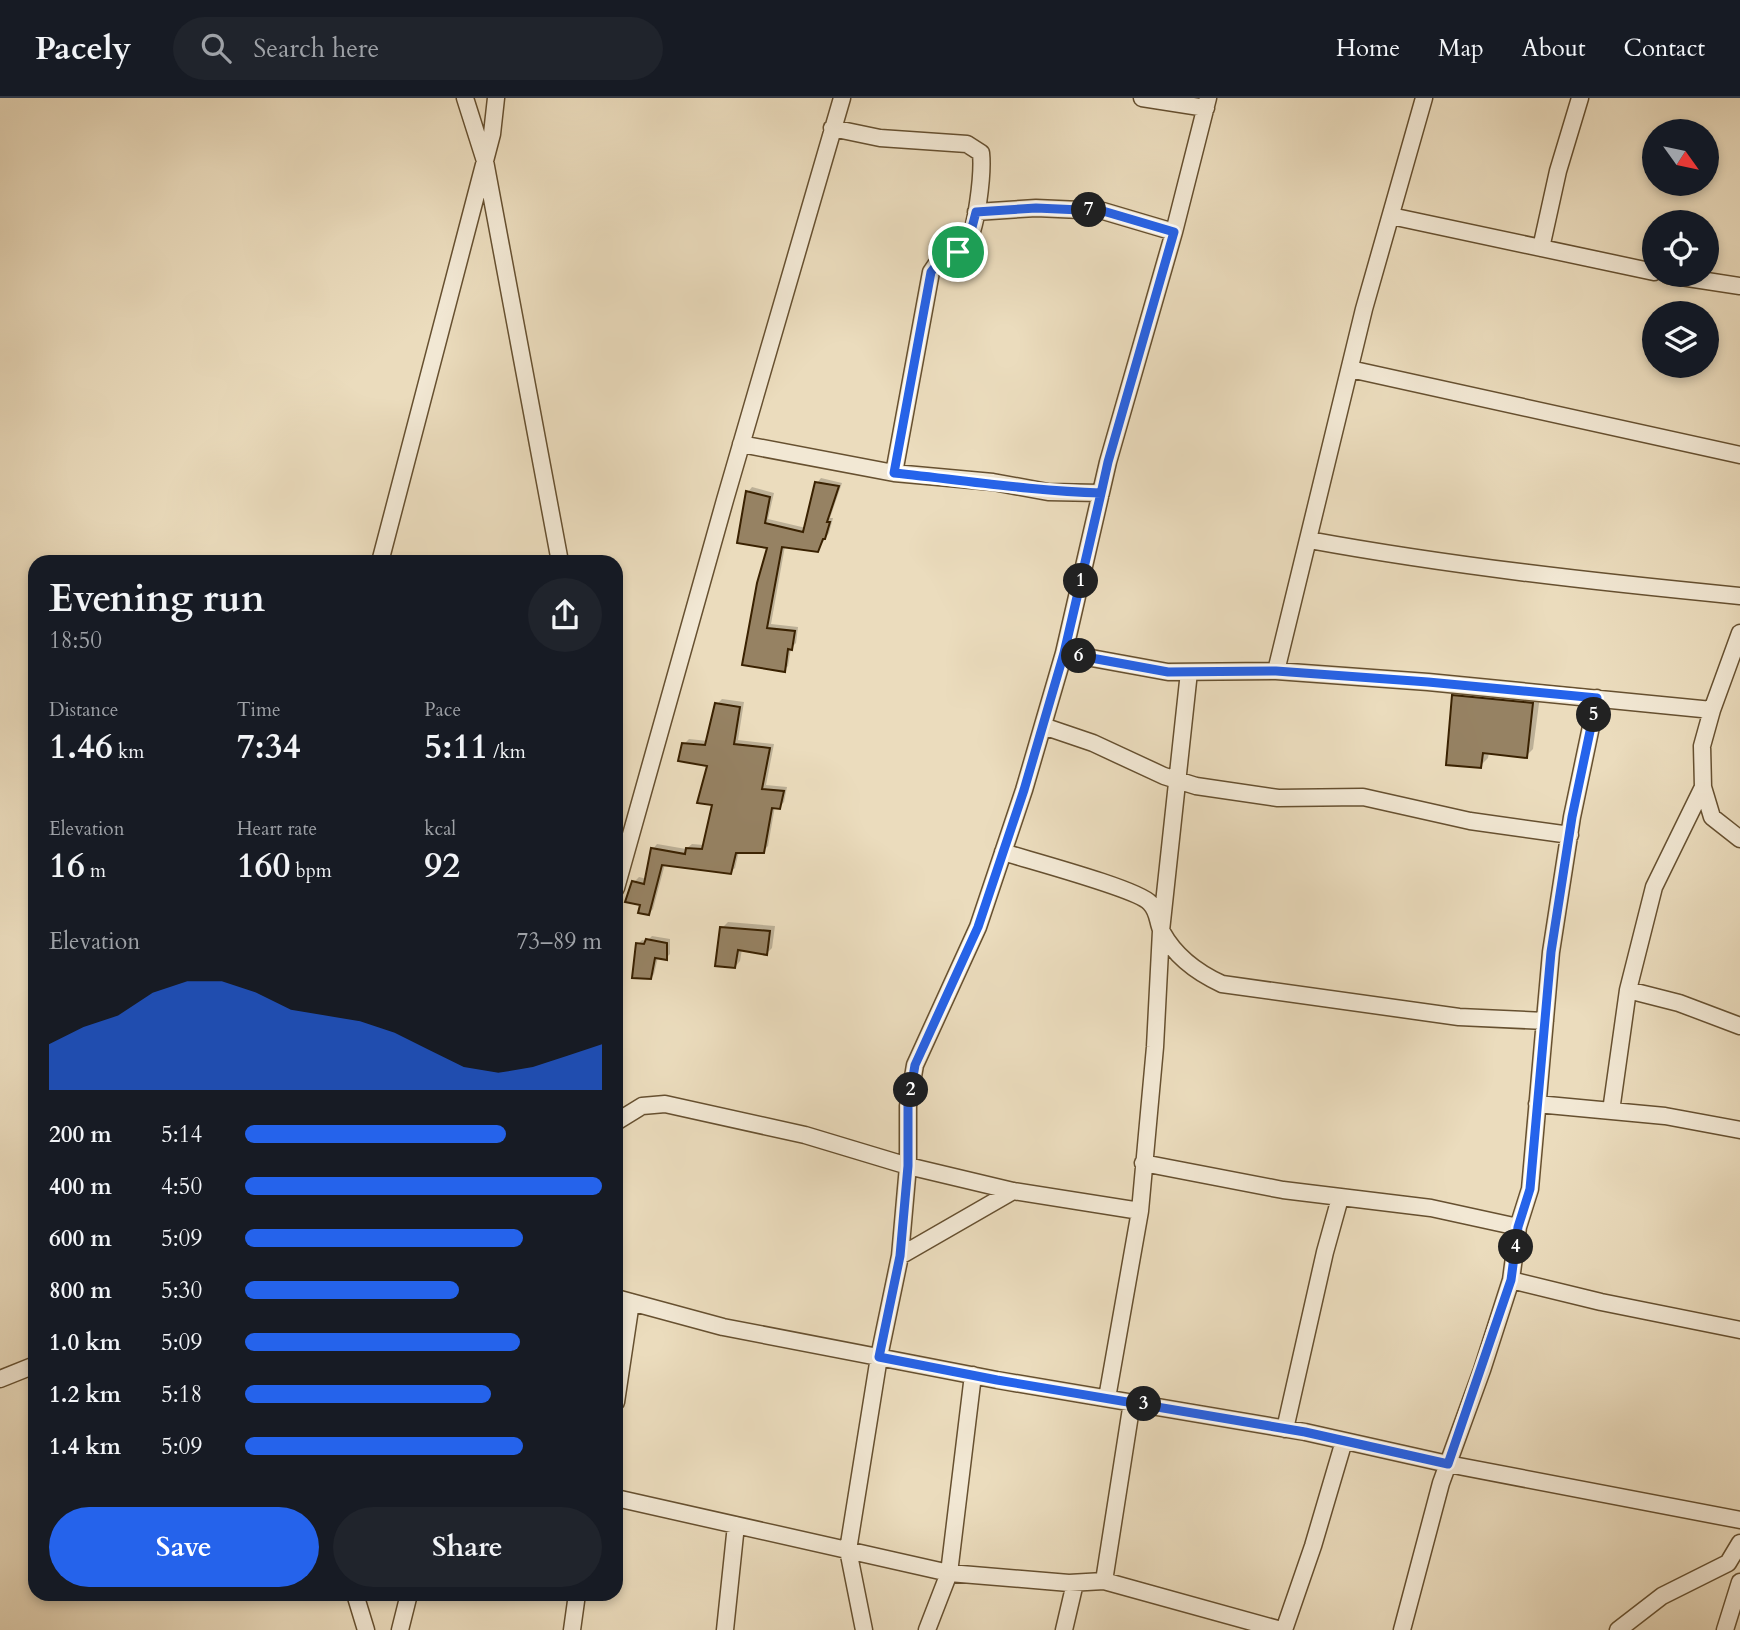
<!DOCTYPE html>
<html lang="en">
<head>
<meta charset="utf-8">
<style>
	body { margin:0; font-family:Cardo,serif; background:#20242c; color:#f1f3f6; height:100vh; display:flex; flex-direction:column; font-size:26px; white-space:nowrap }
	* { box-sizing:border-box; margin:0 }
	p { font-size:23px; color:#9ea1a6 }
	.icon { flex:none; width:38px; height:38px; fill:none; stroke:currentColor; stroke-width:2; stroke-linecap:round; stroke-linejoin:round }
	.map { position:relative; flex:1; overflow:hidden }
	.sheet { position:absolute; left:28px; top:457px; width:595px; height:1046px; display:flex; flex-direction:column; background:#171b24; border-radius:21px; box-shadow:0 4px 10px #0003 }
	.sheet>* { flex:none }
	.needle { width:46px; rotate:123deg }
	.buttons { position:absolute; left:1642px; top:21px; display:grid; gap:14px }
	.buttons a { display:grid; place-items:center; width:77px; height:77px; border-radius:50%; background:#171b24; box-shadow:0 4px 10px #0003; font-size:35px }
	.pin { position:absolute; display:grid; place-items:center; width:60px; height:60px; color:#fff; margin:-30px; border:4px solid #fff; border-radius:50%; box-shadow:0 2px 7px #0007 }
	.km { position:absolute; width:35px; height:35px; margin:-18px; border-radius:50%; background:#222; color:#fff; font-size:19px; line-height:35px; text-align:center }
	.round { display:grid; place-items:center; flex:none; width:74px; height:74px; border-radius:37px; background:#20242c }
	.summary { display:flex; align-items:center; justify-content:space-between; height:119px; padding:0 21px }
	h1 { font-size:38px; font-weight:600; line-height:52px }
	.stats { display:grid; grid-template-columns:repeat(3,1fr); gap:10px; height:119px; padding:7px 21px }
	.stats div { display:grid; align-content:center }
	.stats b { font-size:35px; font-weight:600 }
	.stats small { font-size:19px; font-weight:400 }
	.stats p { font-size:19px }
	.chart { height:196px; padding:14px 21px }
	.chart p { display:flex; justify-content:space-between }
	.chart svg { width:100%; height:126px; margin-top:7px; fill:#2563eb; opacity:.7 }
	.button { display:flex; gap:14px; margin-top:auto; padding:14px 21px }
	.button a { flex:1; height:80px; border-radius:42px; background:#2563eb; color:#fff; font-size:28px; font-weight:600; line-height:80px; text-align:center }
	.button a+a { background:#20242c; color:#f1f3f6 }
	ul { padding:0 21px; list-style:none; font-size:23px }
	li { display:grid; grid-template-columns:112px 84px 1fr; align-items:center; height:52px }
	li i { height:18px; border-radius:9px; background:#2563eb }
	header { display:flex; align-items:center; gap:42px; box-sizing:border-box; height:98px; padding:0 35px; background:#171b24; border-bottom:2px solid #363941 }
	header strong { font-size:33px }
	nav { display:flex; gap:38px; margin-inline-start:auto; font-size:24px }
	.search { width:490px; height:63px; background:#20242c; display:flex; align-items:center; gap:18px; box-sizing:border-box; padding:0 24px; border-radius:38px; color:#9ea1a6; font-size:26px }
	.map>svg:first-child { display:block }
	.shadow { fill:#0003 }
	.building { fill:#968263; stroke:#392101; stroke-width:2 }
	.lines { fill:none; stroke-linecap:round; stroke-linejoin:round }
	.street-casing { stroke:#665030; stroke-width:19 }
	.street { stroke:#f2e8d4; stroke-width:16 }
	.route-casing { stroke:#fff; stroke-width:14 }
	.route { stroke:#2563eb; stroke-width:9 }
</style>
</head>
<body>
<header>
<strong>Pacely</strong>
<div class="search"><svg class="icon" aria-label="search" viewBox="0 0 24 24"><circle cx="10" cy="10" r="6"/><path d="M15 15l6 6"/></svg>Search here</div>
<nav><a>Home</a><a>Map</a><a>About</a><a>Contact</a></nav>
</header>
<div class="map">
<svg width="1740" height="1532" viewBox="0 0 1740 1532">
	<rect width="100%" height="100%" fill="#ebdcbd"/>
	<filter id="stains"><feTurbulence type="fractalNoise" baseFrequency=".00286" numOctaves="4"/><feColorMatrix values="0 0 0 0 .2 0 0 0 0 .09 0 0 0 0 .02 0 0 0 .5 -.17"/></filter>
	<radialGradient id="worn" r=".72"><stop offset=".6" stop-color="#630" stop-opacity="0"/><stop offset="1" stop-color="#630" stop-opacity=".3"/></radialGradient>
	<path class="shadow" d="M821,380L842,385L830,420H833L829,435L818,452L785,448L771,526L798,529L796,545L791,550L788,568L784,572L744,565L769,449L748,394L752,389L774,395L768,421L806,430L817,385Z
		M1462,590L1540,598L1533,651L1526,658L1489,654L1488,660L1480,668L1454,598Z
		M722,601L744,604L738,642L774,646L766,687L787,689L784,704L779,709L775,708L768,748L763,753H739L735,770L730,774L665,766L653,811L649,815L642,806L634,784L639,779L647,781L653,751L657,746L686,751L692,746L704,747L714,706L709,666L684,646L689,641L708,643L717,606Z
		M728,824L775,828L772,850L767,855L742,851L740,863L735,869L722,830Z
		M652,838L670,841V856L666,860L658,859L654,876L651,880L638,846L642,842L647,843Z"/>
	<path class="building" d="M815,384L839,388L827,424H830L825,441H823L818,454L782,449L767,530L795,533L792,552L788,551L785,574L742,567L757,485L767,450L737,445L746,393L770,399L765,425L803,434Z
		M1452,597L1533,605L1527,660L1483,655L1481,670L1446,667Z
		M715,605L740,609L734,646L770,650L762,691L784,693L780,711L772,710L764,755H736L731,776L662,767L649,817L638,815L640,807L625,804L632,783L644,786L651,750L685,756L686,750L702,751L712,707L697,705L707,668L678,663L682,645L705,647Z
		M720,829L770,833L767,857L738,852L735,870L715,868Z
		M646,841L667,845V862L655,860L651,881L632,880L636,845L644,846Z"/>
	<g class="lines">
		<defs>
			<path id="street" d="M465,0L485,63L560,464
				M1142,0L1206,10
				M832,30L880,40L967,46L981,55C983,74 977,134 965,148C958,156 948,155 941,161C937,164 934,170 931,174L894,375
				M976,114L1036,110L1103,113L1174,134
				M1391,118L1654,174
				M1541,150L1558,73L1580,0
				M1668,177L1740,188
				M1350,271L1740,357
				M741,346L894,375L993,384L1048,394L1101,395
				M1309,442C1451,468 1596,484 1740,498
				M380,464L492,36L496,0
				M1064,555L1168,574L1276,573L1428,584L1712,612L1740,535
				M1276,573L1364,211L1424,0
				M1712,612L1702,648L1703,689L1712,719L1740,741
				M1043,628L1093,645L1164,678L1196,688L1278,700L1363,699L1470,723L1570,737
				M1003,754C1028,762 1138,791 1150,805C1159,814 1157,824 1162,834C1175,858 1198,875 1222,886L1459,919L1545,923
				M616,790L725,402L842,0
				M1628,892L1679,905L1740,928
				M1537,1006L1665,1018L1740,1032
				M1611,1013L1628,892L1654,789L1703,689
				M616,1024L642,1008L665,1006L805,1037L908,1068L1013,1093L1140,1113
				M1143,1065L1283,1092L1431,1110L1518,1129
				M900,1158L1013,1093
				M1511,1182L1601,1204L1740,1232
				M616,1200L723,1229L997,1282L1305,1334L1448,1366L1740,1422
				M0,1281L35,1267
				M1107,1300L1140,1113L1155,949L1161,833L1189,574
				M616,1304L631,1204
				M1285,1331L1325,1154L1340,1100
				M616,1400L949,1475L1069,1485L1104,1483L1281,1532
				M1104,1483L1132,1304
				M355,1496L366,1532
				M400,1532L409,1496
				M572,1532L577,1496
				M725,1532L736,1427
				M864,1532L848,1452L879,1259L900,1158L908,1068V1008L915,967L978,829L1024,692L1064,555L1108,364L1174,134L1208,0
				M927,1532L949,1475L973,1277
				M1064,1532L1075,1485
				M1284,1532L1313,1448L1344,1343
				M1402,1532L1441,1385L1482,1272L1511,1182L1518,1129L1530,1091L1551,854L1572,719L1597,600
				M1618,1532L1662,1498L1728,1465L1740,1445
				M1725,1532L1740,1484"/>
		</defs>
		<use href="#street" class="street-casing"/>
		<use href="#street" class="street"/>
	</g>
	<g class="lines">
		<defs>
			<path id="route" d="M958,154L942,160L931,174L894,375C963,382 1032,393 1101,395L1064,555L1024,692L978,829L915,967L908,1008V1068L900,1158L879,1259L997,1282L1305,1334L1448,1366L1511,1182L1518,1129L1530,1091L1551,854L1572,719L1597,600L1428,584L1276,573L1168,574L1064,555C1079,491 1094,428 1108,364L1174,134L1103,113L1036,110L976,114L968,145L958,154"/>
		</defs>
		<use href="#route" class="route-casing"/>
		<use href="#route" class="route"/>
	</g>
	<rect width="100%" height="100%" filter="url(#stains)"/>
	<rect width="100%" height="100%" fill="url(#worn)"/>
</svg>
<div class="buttons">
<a><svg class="needle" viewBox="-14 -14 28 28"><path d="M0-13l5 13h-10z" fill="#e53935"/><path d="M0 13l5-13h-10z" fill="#9ea1a6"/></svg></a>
<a><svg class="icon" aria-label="locate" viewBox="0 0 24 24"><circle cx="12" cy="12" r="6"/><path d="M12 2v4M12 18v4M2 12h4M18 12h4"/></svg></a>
<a><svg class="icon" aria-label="layers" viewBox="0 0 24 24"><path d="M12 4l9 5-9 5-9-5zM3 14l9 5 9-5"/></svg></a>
</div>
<div class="pin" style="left:958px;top:154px;background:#1e9e55"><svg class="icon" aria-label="arrive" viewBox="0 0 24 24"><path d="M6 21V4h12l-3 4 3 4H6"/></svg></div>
<b class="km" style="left:1081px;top:483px">1</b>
<b class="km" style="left:911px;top:992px">2</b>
<b class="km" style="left:1144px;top:1306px">3</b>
<b class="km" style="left:1516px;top:1149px">4</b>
<b class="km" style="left:1594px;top:617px">5</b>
<b class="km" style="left:1079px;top:558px">6</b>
<b class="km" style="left:1089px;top:112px">7</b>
<section class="sheet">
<div class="summary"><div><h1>Evening run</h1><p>18:50</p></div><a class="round"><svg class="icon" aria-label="share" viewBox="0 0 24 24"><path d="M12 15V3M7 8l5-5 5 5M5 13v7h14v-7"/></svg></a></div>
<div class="stats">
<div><p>Distance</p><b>1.46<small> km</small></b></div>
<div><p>Time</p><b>7:34</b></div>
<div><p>Pace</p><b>5:11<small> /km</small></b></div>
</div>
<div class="stats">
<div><p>Elevation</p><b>16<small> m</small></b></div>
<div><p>Heart rate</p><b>160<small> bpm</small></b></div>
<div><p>kcal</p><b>92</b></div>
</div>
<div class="chart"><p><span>Elevation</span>73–89 m</p>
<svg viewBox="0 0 160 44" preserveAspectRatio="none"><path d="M0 44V28L10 22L20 18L30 10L40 6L50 6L60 10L70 16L80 18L90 20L100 24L110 30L120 36L130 38L140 36L150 32L160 28V44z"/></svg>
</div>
<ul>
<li><b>200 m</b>5:14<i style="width:73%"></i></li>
<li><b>400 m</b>4:50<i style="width:100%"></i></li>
<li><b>600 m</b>5:09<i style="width:78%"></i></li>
<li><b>800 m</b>5:30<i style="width:60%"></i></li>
<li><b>1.0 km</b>5:09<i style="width:77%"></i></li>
<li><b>1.2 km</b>5:18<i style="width:69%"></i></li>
<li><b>1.4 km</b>5:09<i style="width:78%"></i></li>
</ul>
<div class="button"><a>Save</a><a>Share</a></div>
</section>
</div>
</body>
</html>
